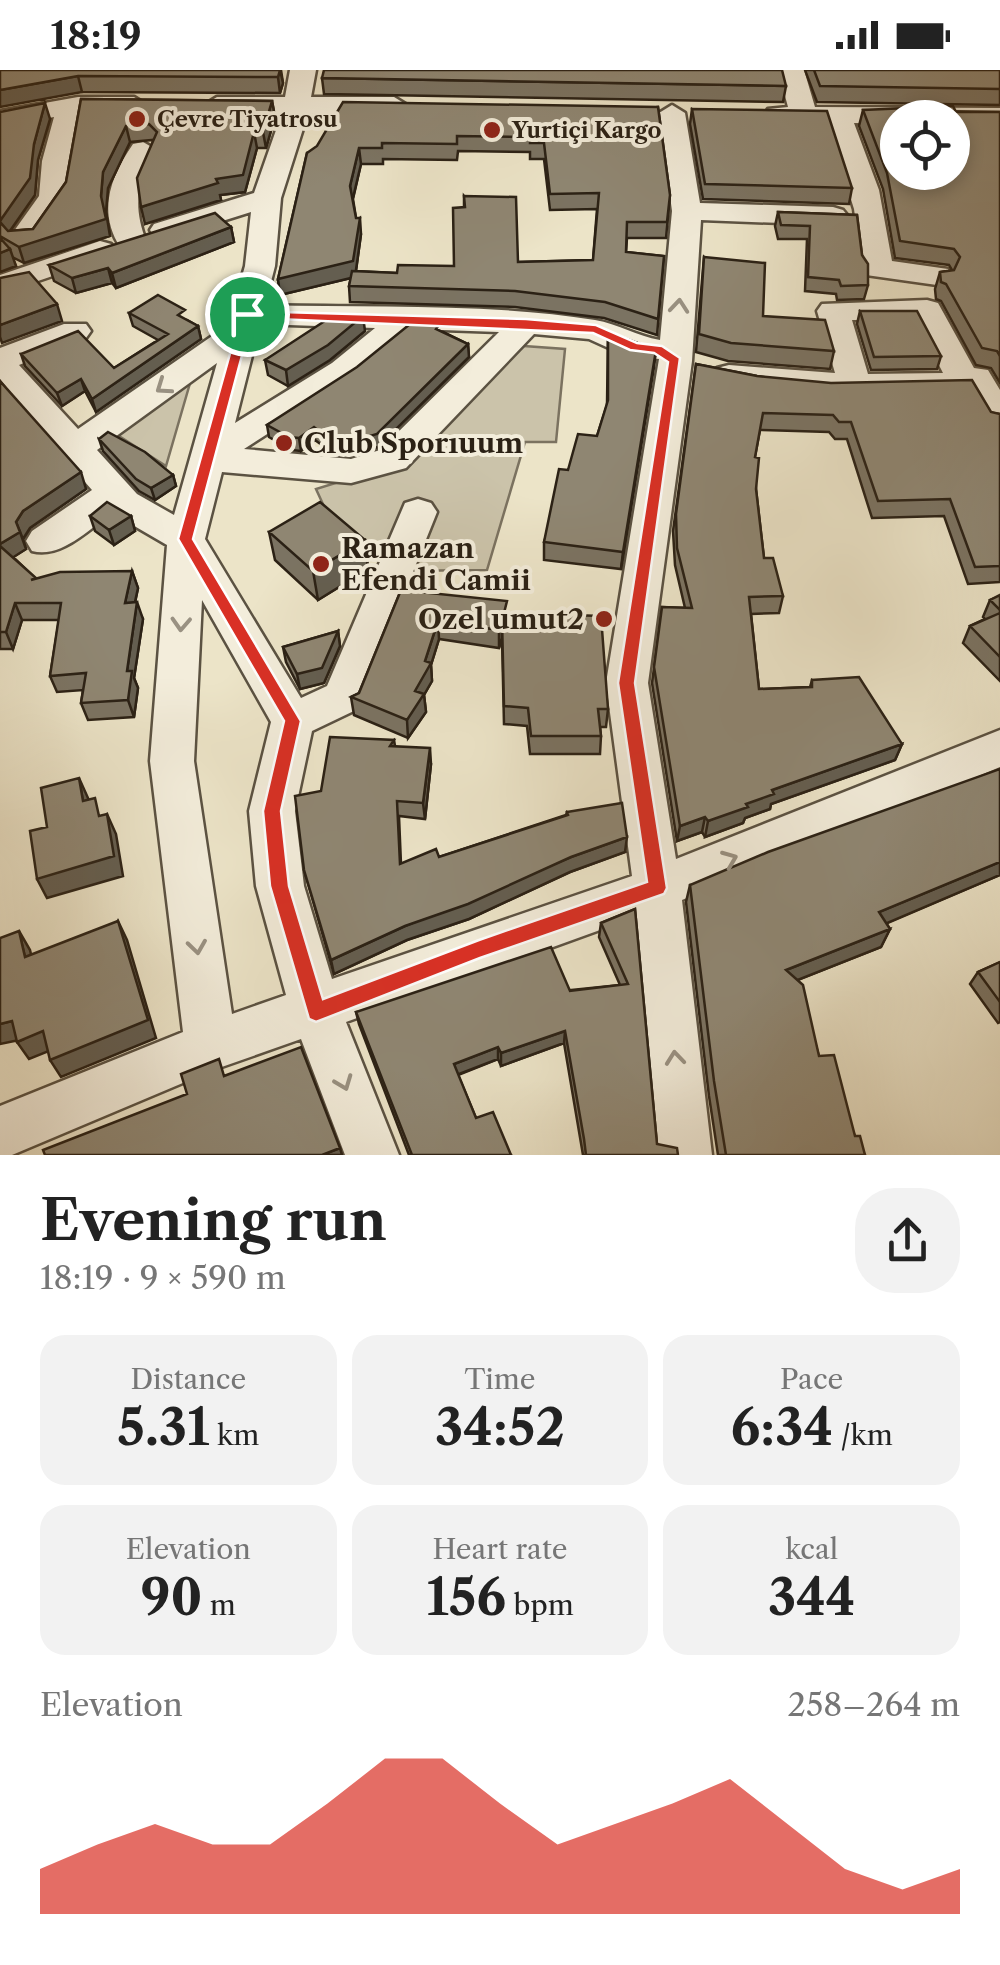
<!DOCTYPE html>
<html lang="en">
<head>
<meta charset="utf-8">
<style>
	body { margin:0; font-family:"Libre Caslon Text",serif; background:#f2f2f2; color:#222; height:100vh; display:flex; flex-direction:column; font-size:38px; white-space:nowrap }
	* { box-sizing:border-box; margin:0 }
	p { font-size:32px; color:#767676 }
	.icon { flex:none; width:55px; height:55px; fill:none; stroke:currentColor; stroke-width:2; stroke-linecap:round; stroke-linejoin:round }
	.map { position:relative; height:1085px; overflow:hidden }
	.drawer { display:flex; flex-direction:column; background:#fff; flex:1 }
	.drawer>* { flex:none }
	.fabs { position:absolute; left:880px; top:30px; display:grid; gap:20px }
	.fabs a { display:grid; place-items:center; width:90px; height:90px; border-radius:50%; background:#fff; box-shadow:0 5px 15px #0003; font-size:50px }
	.pin { position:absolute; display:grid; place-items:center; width:85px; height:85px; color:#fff; margin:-42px; border:5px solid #fff; border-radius:50%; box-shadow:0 2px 10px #0007 }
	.round { display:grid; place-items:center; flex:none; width:105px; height:105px; border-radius:40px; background:#f2f2f2 }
	.overview { display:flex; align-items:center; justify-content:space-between; height:170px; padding:0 40px }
	h1 { font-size:55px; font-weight:700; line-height:75px }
	.figures { display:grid; grid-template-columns:repeat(3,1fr); gap:15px; height:170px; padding:10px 40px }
	.figures div { display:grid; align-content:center; border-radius:25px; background:#f2f2f2; text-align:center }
	.figures b { font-size:50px; font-weight:700 }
	.figures small { font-size:28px; font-weight:400 }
	.figures p { font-size:28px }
	.chart { height:280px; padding:20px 40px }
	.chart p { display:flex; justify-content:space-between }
	.chart svg { width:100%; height:180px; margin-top:10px; fill:#d93025; opacity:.7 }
	.status { display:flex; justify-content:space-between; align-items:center; height:70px; padding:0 50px; background:#fff; direction:ltr }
	.status svg { height:28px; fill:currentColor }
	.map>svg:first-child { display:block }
	.green { fill:#cbc3aa; stroke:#7b7260; stroke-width:2.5 }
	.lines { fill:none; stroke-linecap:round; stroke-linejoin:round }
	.minor-casing { stroke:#5b5242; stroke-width:5 }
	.minor { fill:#f3eddb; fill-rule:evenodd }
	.wall { fill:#7b7362; stroke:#2b2115; stroke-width:2.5; fill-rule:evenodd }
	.shaded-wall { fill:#645e50; stroke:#2b2115; stroke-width:2.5 }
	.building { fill:#8f8672; stroke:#2b2115; stroke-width:2.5; fill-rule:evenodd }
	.oneway { stroke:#999182 }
	.route { fill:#d93025; stroke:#fff; stroke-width:2.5; fill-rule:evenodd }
	.poi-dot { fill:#8f2418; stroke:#f3eddb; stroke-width:4 }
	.labels { text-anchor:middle; stroke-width:8; stroke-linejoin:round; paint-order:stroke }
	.far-poi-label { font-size:22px; font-weight:bold; fill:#2b2115; stroke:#f3eddb; text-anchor:start }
	.poi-label { font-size:28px; font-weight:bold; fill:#2b2115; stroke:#f3eddb; text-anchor:start }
</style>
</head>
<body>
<div class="status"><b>18:19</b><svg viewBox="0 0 49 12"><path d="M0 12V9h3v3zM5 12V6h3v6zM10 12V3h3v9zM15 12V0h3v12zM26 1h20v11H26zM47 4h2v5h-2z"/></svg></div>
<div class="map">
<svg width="1000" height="1085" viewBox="0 0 1000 1085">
	<rect width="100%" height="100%" fill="#ece4c8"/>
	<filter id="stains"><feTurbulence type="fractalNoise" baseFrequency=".002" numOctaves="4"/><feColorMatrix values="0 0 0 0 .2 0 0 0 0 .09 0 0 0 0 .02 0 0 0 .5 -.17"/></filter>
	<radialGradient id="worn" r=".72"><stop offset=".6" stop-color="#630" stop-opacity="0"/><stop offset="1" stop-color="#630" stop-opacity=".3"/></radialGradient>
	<path class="green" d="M510,275L565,279L556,372H525L487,500L389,501L328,445L316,419L394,395Z
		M195,296L166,396L108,359Z"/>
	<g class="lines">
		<defs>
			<path id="minor" d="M290,0H316L311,27H394L407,35L394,43H308L281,128L275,196L265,235C371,238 491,233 595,250C618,254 637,266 660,270L672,141L659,43L672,35L685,43L700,133L833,137L843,140L848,146L843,152L833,155L701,150L692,291L648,613L676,789L1000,660V697L682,830L712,1085H658L636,847L346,952L399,1085H345L301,969L216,999L12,1085H0V1036L183,962L150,691L167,475L112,443C89,459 61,489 32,481L26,471L32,461L92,420L0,315V278L64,254H86L91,261L86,268L19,295L78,359L228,255L245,196L251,142L165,169L154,166L150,160L154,154L254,123L282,43H217L204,35L217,27H285ZM260,254L375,258L332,293L235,353ZM414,259L499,262L380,380L351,389L244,379L356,307ZM534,264L589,269L622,284L659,289L606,613L632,806L332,909L304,816L295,741L312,661L358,639L437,442L431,433L418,429L405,433L327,616L301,628L205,469L222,402L351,413L406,398ZM217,293L174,445L137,424L97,380ZM202,530L271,652L249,741L256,816L286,925L232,944L194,691Z
				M778,0H804L815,37L1000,38V54H952V48H898V54L854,53L879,120L892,191L948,199L952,206L948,213L937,215L866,205L862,198L854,139L827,53H777L764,45L768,39L788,37Z
				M78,27H134L147,35L134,43H82L70,91L67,126L35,174H13L9,168L39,126L42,91L54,47L0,57V41Z
				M143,72L157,80C136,111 133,136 146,171L142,177H120C97,141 111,106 133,74Z
				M100,171L111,174L115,180L111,186L0,224V205Z
				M927,230L938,233L974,298L988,300L1000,320V360L988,357L968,323L855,326L729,317L717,314L712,306L717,298L729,295L835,303L817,241L822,234ZM852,250H916L943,303L868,304Z"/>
		</defs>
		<use href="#minor" class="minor-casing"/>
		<use href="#minor" class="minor"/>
	</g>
	<path class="wall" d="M0,0H281L283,13L280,23L82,22Z
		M805,0H1000V35L817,32Z
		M322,8L786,16L783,32L324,24Z
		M81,29L272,31L275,47L266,78H257L245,122L220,125L221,130L145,154L153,70L130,72L108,118L106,142L110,166L24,193L12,187L16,196L0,202V42L50,49L38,90L35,125L10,161L33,159L66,112Z
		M658,37L670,125L666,168H627L626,182L664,186L657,265L604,248L515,237L350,232L349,216L351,208L280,225L278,209L307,83ZM458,81L530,82V89H544L550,140L597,139L593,190L518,192L464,126V137L454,196L397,203L356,201L361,164L356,148L353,129L361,94H383V89L457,90Z
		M692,39L852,118L849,134L703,129L690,54Z
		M863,40L1000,42V313L991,298L976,295L941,231L936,229L935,219L940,202L952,200L949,195L895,188L883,119L859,56Z
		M778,142L857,145L862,185L868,215L864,229L837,230L836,224L805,221L807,169H778L775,156Z
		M231,157L234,172L116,218L112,213L76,223L54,211L49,195Z
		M704,187L763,246L834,281L830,299L728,291L696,282Z
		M860,241L941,286L937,299L871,300L857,254Z
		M129,243L187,250L198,256L201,269L96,342L85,321L62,336L25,296L21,284L114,298L158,270L133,256Z
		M365,261L330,290L288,316L268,305L265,290Z
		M443,262L468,274L469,287L378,377L351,385L334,384L315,370L301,381L291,380L269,367L267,355Z
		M608,262L656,280L621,499L544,490V472L568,400L597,366L607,335Z
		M696,294L757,306L1000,344V512L968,514L944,446L872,448L847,369H835L829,362L760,360L755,387L756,419L764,488L783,526L779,543L751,544L759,619L810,617L812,610L902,674L895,690L771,734L770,739L745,748L743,753L705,767L702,762L677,771L652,613L662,537L685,538L675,495L673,461Z
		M0,311L86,419L30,458L23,469L26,479L13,487L36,509L132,501L138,518L135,533L143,549L134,608L138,618L134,647L88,650L81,633L83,620L57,622L50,606L59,550H22L13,579H0Z
		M99,369L173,405L176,416L155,430L139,421L103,381Z
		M90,446H131L135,461L114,475L95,461Z
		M269,462L365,470L368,499L318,530L275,490Z
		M401,520L507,543L608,639L606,657H600L601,666L600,684H530L527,656L504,654L502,568L499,578L439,569L431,595L432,611L424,625L426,642L408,668L354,645L351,627L359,623Z
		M1000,526V611L963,573L970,556L985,549L983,547L990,530Z
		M338,561L340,576L324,613L300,619L286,592L283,577Z
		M394,670L395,676L431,694L425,749L399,746L401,794L439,787L566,745L567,742L625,782L570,802L469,849L407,870L334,904L304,800L321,721Z
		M1000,805L886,853L890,859L881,877L797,910L819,986L855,1066L865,1085H718L709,1026L686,832L690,815Z
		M635,839L657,1074L678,1085H583L564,973L501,996L498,989L458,1005L476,1048L511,1085H409L359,954L356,942L620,915L599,867L601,853Z
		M1000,892V952L998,953L970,914L978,902Z"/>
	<path class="shaded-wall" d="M280,0L283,13L280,23L278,7Z
		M78,6L82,22L0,37V20Z
		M272,31L275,47L266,78L263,62Z
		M45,33L50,49L38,90L35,125L5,168L0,151L34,74Z
		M126,56L130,72L108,118L106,142L110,166L24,193L19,177L101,126L103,102Z
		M254,62L257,78L245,122L220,125L221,130L145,154L141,137L216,109Z
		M359,78L361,94L352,132L350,116Z
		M360,148L361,164L355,207L280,225L278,209Z
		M231,157L234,172L116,218L112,203Z
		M10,179L16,196L0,202V183Z
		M108,198L112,213L76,223L72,208Z
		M57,234L62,251L2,273L0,267V255Z
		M363,246L365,261L330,290L288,316L286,300Z
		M198,256L201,269L96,342L92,329Z
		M468,274L469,287L378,377L351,385L349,372Z
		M656,280L654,297L621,499L623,482Z
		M81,309L85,321L62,336L57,323Z
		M314,357L315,370L301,381L299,368Z
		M81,402L86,419L30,458L23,469L16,452L23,441Z
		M173,405L176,416L155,430L151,418Z
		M131,446L135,461L114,475L109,460Z
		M20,462L26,479L6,492L0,478V474Z
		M365,470L368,499L318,530L313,501Z
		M132,501L138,518L131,550L125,533Z
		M137,532L143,549L134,608L138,618L134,647L128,630L127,601Z
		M15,533L22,550L13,579L6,562Z
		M502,549V568L499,578V560Z
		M438,551L439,569L431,595L432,611L424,625L426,642L408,668L407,650L415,621Z
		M338,561L340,576L324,613L300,619L297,604Z
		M902,674L895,690L771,734L770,739L745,748L743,753L705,767L708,751L772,720Z
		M430,678L431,694L425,749L423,733Z
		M79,708L88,728L92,752L83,731Z
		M107,744L116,764L123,806L47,828L37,809Z
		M705,747L702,762L677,771L680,756Z
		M627,767L625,782L570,802L469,849L407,870L334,904L331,890L405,856L571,787Z
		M1000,792V805L871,860L879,842Z
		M118,851L127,870L156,968L61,1007L50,990Z
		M890,859L881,877L780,917L786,900Z
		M19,861L30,880L36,906L25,887Z
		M12,951L43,961L54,979L29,989L17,972L24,969L0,974V954Z
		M565,961L564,973L501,996V983Z
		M498,977V989L454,1006V994Z
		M340,1078L342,1085H322Z"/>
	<path class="building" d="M0,0H280L278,7L78,6L0,20Z
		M324,0H782L786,16L322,8Z
		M814,0H1000V19L820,16Z
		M81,29L272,31L263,62H254L243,105L216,109L218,113L141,137L137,108L157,62L149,54L126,56L103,102L101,126L106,149L19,177L0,166V152L8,161L33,159L66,112Z
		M343,32L658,37L670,125L667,152H627L626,182L664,186L658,249L605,232L515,221L349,216L352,201L397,203L398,195L454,196L453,138L465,137L464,126L516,127L518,192L593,190L599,123L550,124L544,73H530V67L457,66V74L382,73V78H359L350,116L356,148H360L353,191L278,209L307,83L317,76Z
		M45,33L34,74L30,108L0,151V42Z
		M953,36L956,42H1000V286L997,281L982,278L946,214L941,212L940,202L954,200L960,187L954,179L900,171L887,103L863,40ZM898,48H952V102H898Z
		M692,39L827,41L852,118L705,114Z
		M778,142L857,145L862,185L868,194V215L841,216L839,210L808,207L810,156L781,155Z
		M215,143L231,157L112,203L108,198L72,208L49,195Z
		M0,168L10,179L0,183Z
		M704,187L765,193L763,246L825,250L834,281L731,273L699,264Z
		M29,202L57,234L0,255V208Z
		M158,225L185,240L178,245L198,256L92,329L81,309L57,323L21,284L78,261L114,298L168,264L129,243Z
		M860,241H917L941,286L874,287Z
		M334,245L363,246L328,275L286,300L265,290Z
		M415,250L442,251L436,259L468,274L377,364L349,372L332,371L314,357L299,368L289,367L267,355L357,297Z
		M608,262L656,280L623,482L544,472L559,399L568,400L578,364L597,366L608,330Z
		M696,294L757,306L831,313L972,310L991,342L1000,344V496L975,497L950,429L878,431L851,352H839L833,345L763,343L755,387L759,388L756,419L764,488H773L783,526L749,527L759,619L812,617V610L859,607L902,674L772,720L774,724L746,734L748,737L708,751L705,747L680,756L654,597L662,537L692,538L677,478L676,444Z
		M0,311L81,402L23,441L16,452L20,462L0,474Z
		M108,362L145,382L173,405L151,418L136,409L99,369Z
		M107,432L131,446L109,460L90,446Z
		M320,432L365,470L313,501L269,462Z
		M0,476L36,508L31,510L60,502L132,501L125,533L137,532L127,601H132L128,630L81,633L86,603L50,606L61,533H15L6,562H0Z
		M401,520L507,531L504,543L601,546L608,639H598L601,666H531L528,638L504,636L502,549L499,560L438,551L425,591L431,593L415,621L424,624L407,650L351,627L359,623Z
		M1000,525V540L990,530Z
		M1000,543V587L970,556Z
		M338,561L322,598L297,604L283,577Z
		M330,667L394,670L390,676L430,678L423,733L397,731L400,794L436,779L439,787L568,745L567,742L622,733L627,767L571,787L468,834L405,856L331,890L304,800L295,726L321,721Z
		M1000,699V792L879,842L890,859L786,900L803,915L819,986L834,985L855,1066H860L865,1085H726L714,1011L690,815L768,782Z
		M79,708L83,731L95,728L99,746L107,744L114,786L37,809L30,761L47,757L41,718Z
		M635,839L657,1074L677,1078L678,1085H586L584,1069L565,961L501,983L498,977L454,994L476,1048L493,1042L511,1085H412L356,942L551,877L570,921L628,914L601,853Z
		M118,851L148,950L50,990L43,961L17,972L12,951L0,954V868L19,861L25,887Z
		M1000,892V932L978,902Z
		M301,977L340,1078L322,1085H45L43,1080L187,1024L181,1004L219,989L224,1006Z"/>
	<defs><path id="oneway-chevron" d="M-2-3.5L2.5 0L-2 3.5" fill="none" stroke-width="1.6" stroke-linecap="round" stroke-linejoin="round" transform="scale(2.5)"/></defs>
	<g class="oneway">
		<use href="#oneway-chevron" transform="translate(679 236) rotate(-85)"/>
		<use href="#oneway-chevron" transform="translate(163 317) rotate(145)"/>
		<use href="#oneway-chevron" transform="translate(181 554) rotate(93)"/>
		<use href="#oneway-chevron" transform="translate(730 789) rotate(-22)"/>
		<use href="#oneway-chevron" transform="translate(197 877) rotate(82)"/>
		<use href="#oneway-chevron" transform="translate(675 988) rotate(-96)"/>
		<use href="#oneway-chevron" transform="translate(344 1013) rotate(69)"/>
	</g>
	<path class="route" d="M242,241L526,249L596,255L637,273L662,276L680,288L635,613L667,818L664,824L480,888L316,952L309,949L270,816L263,741L284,651L178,469ZM252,248L593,263L630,280L654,283L668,292L618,613L647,812L479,870L323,929L289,816L281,741L301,651L193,469Z"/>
	<g class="poi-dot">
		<circle cx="137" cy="49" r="10"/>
		<circle cx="492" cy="60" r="10"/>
		<circle cx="284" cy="373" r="10"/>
		<circle cx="321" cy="494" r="10"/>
		<circle cx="604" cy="549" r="10"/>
	</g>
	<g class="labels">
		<g class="far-poi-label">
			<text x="157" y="57">Çevre Tiyatrosu</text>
			<text x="512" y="68">Yurtiçi Kargo</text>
		</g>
		<g class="poi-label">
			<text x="304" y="383">Club Sporıuum</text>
			<text x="341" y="488">Ramazan<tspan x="341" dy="32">Efendi Camii</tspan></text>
			<text x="584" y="559" text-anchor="end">Ozel umut2</text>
		</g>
	</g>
	<rect width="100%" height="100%" filter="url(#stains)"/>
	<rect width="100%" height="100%" fill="url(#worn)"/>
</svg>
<div class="fabs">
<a><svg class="icon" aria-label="locate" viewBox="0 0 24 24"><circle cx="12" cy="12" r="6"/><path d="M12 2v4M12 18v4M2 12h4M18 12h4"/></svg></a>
</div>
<div class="pin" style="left:247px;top:244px;background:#1e9e55"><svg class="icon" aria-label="arrive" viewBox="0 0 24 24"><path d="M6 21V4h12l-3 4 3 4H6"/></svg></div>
</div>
<section class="drawer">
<div class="overview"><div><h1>Evening run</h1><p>18:19 · 9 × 590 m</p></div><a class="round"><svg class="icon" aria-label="share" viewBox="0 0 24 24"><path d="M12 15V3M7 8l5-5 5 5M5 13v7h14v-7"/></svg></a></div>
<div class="figures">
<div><p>Distance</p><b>5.31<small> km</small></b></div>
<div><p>Time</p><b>34:52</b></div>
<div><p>Pace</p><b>6:34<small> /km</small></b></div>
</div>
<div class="figures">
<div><p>Elevation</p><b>90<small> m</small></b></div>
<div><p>Heart rate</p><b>156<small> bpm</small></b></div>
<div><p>kcal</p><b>344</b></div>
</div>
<div class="chart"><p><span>Elevation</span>258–264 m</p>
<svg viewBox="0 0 160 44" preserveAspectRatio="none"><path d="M0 44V33L10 27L20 22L30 27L40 27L50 17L60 6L70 6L80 17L90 27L100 22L110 17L120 11L130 22L140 33L150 38L160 33V44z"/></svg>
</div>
</section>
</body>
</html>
